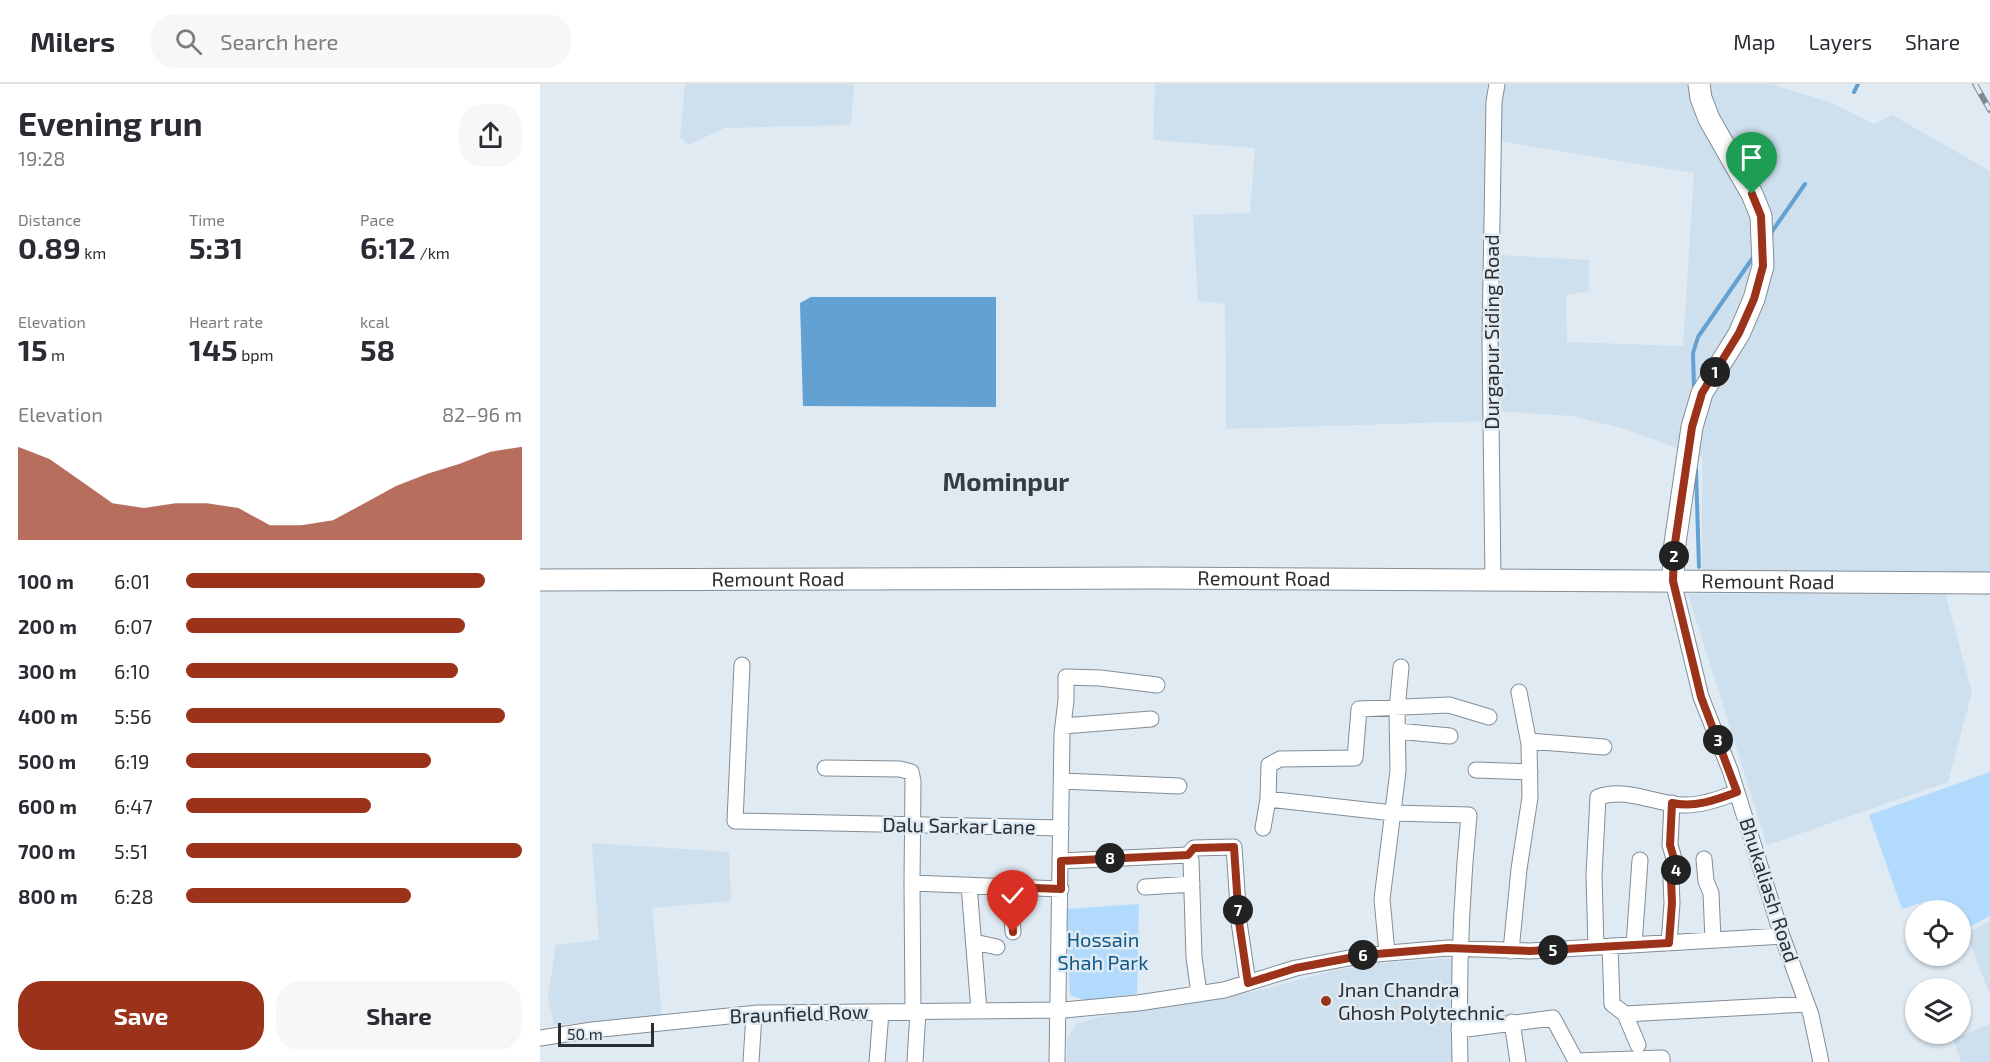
<!DOCTYPE html>
<html lang="en">
<head>
<meta charset="utf-8">
<style>
	body { margin:0; font-family:"Exo 2",sans-serif; background:#f7f7f7; color:#2b2b33; height:100vh; display:flex; flex-direction:column; font-size:22px; white-space:nowrap }
	* { box-sizing:border-box; margin:0 }
	p { font-size:20px; color:#7c7c81 }
	.icon { flex:none; width:33px; height:33px; fill:none; stroke:currentColor; stroke-width:2; stroke-linecap:round; stroke-linejoin:round }
	.map { position:relative; flex:1; overflow:hidden }
	.details { display:flex; flex-direction:column; background:#fff; width:540px }
	.details>* { flex:none }
	.buttons { position:absolute; left:1365px; top:816px; display:grid; gap:12px }
	.buttons a { display:grid; place-items:center; width:66px; height:66px; border-radius:50%; background:#fff; box-shadow:0 2px 4px #0004; font-size:30px }
	.scale { position:absolute; left:18px; bottom:15px; width:96px; box-sizing:border-box; padding-left:6px; border:3px solid #2a2e32; border-top:0; font-size:16px; line-height:21px; white-space:nowrap; color:#2a2e32; -webkit-text-stroke:4px #dfeaf3; paint-order:stroke }
	.pin { position:absolute; display:grid; place-items:center; width:51px; height:51px; color:#fff; margin:-62px -26px; border-radius:50% 50% 50% 0; rotate:-45deg; box-shadow:0 0 6px #0007 }
	.pin .icon { rotate:45deg }
	.km { position:absolute; width:30px; height:30px; margin:-15px; border-radius:50%; background:#222; color:#fff; font-size:16px; line-height:30px; text-align:center }
	.round { display:grid; place-items:center; flex:none; width:63px; height:63px; border-radius:24px; background:#f7f7f7 }
	.summary { display:flex; align-items:center; justify-content:space-between; height:102px; padding:0 18px }
	h1 { font-size:33px; font-weight:700; line-height:45px }
	.figures { display:grid; grid-template-columns:repeat(3,1fr); gap:9px; height:102px; padding:6px 18px }
	.figures div { display:grid; align-content:center }
	.figures b { font-size:30px; font-weight:700 }
	.figures small { font-size:16px; font-weight:400 }
	.figures p { font-size:16px }
	.chart { height:168px; padding:12px 18px }
	.chart p { display:flex; justify-content:space-between }
	.chart svg { width:100%; height:108px; margin-top:6px; fill:#9b321a; opacity:.7 }
	.cta { display:flex; gap:12px; margin-top:auto; padding:12px 18px }
	.cta a { flex:1; height:69px; border-radius:24px; background:#9b321a; color:#fff; font-size:24px; font-weight:700; line-height:69px; text-align:center }
	.cta a+a { background:#f7f7f7; color:#2b2b33 }
	ul { padding:0 18px; list-style:none; font-size:20px }
	li { display:grid; grid-template-columns:96px 72px 1fr; align-items:center; height:45px }
	li i { height:15px; border-radius:8px; background:#9b321a }
	header { display:flex; align-items:center; gap:36px; box-sizing:border-box; height:84px; padding:0 30px; background:#fff; border-bottom:2px solid #e1e1e2 }
	header strong { font-size:28px }
	nav { display:flex; gap:33px; margin-inline-start:auto; font-size:21px }
	.search { width:420px; height:54px; background:#f7f7f7; display:flex; align-items:center; gap:15px; box-sizing:border-box; padding:0 21px; border-radius:24px; color:#7c7c81; font-size:22px }
	main { display:flex; flex:1; min-height:0 }
	.map>svg:first-child { display:block }
	.built { fill:#cedfed }
	.green { fill:#b2dafc }
	.water { fill:#63a1d2 }
	.lines { fill:none; stroke-linecap:round; stroke-linejoin:round }
	.stream { stroke:#63a1d2; stroke-width:4 }
	.street-casing { stroke:#838d96; stroke-width:17 }
	.secondary-casing { stroke:#838d96; stroke-width:23 }
	.street { stroke:#fff; stroke-width:15 }
	.secondary { stroke:#fff; stroke-width:21 }
	.rail-casing { stroke:#81898f; stroke-width:6 }
	.rail { stroke:#dfeaf3; stroke-width:4; stroke-dasharray:11; stroke-linecap:butt }
	.route-casing { stroke:#fff; stroke-width:12 }
	.route { stroke:#9b321a; stroke-width:8 }
	.poi-dot { fill:#9b321a; stroke:#dfeaf3; stroke-width:2 }
	.labels { text-anchor:middle; stroke-width:5; stroke-linejoin:round; paint-order:stroke }
	.street-label { font-size:20px; fill:#2a2e32; stroke:#dfeaf3 }
	.park-label { font-size:20px; fill:#105887; stroke:#dfeaf3 }
	.poi-label { font-size:20px; fill:#2a2e32; stroke:#dfeaf3; text-anchor:start }
	.district-label { font-size:26px; font-weight:bold; fill:#343d44; stroke:#dfeaf3 }
</style>
</head>
<body>
<header>
<strong>Milers</strong>
<div class="search"><svg class="icon" aria-label="search" viewBox="0 0 24 24"><circle cx="10" cy="10" r="6"/><path d="M15 15l6 6"/></svg>Search here</div>
<nav><a>Map</a><a>Layers</a><a>Share</a></nav>
</header>
<main>
<section class="details">
<div class="summary"><div><h1>Evening run</h1><p>19:28</p></div><a class="round"><svg class="icon" aria-label="share" viewBox="0 0 24 24"><path d="M12 15V3M7 8l5-5 5 5M5 13v7h14v-7"/></svg></a></div>
<div class="figures">
<div><p>Distance</p><b>0.89<small> km</small></b></div>
<div><p>Time</p><b>5:31</b></div>
<div><p>Pace</p><b>6:12<small> /km</small></b></div>
</div>
<div class="figures">
<div><p>Elevation</p><b>15<small> m</small></b></div>
<div><p>Heart rate</p><b>145<small> bpm</small></b></div>
<div><p>kcal</p><b>58</b></div>
</div>
<div class="chart"><p><span>Elevation</span>82–96 m</p>
<svg viewBox="0 0 160 44" preserveAspectRatio="none"><path d="M0 44V6L10 11L20 20L30 29L40 31L50 29L60 29L70 31L80 38L90 38L100 36L110 29L120 22L130 17L140 13L150 8L160 6V44z"/></svg>
</div>
<ul>
<li><b>100 m</b>6:01<i style="width:89%"></i></li>
<li><b>200 m</b>6:07<i style="width:83%"></i></li>
<li><b>300 m</b>6:10<i style="width:81%"></i></li>
<li><b>400 m</b>5:56<i style="width:95%"></i></li>
<li><b>500 m</b>6:19<i style="width:73%"></i></li>
<li><b>600 m</b>6:47<i style="width:55%"></i></li>
<li><b>700 m</b>5:51<i style="width:100%"></i></li>
<li><b>800 m</b>6:28<i style="width:67%"></i></li>
</ul>
<div class="cta"><a>Save</a><a>Share</a></div>
</section>
<div class="map">
<svg width="1450" height="978" viewBox="0 0 1450 978">
	<rect width="100%" height="100%" fill="#dfeaf3"/>
	<path class="built" d="M145,0H314L311,41L184,44L149,61L140,54Z
		M615,0H950L945,74L946,337L686,345L685,220L658,217L653,131L710,129L715,64L613,56Z
		M964,0H1231L1292,19L1334,40L1352,31L1450,87V494L1162,490V373L1082,344L1032,332L955,327L958,171L1049,176V207L1026,211L1027,258L1143,262L1154,89L958,57Z
		M1405,509L1432,608L1408,698L1227,761L1148,510Z
		M52,759L189,768L191,817L112,824L122,932L14,941L8,913L16,861L59,856Z
		M1450,837V911L1426,849Z
		M913,874L914,978H527V954L537,940L558,933L722,906L791,887L832,880Z
		M1450,940V978H1421L1413,955Z"/>
	<path class="green" d="M1450,688V832L1421,847L1420,826H1394L1390,816L1362,825L1329,731Z
		M599,820L597,910L546,917L530,911L526,825Z"/>
	<path class="water" d="M271,213H456V323L263,322L260,219Z"/>
	<g class="lines">
		<path class="stream" d="M1314,8L1318,0
			M1231,149L1265,100
			M1154,305L1153,269L1158,253L1214,172
			M1156,385L1159,483"/>
		<defs>
			<path id="street" d="M953,496L950,256L954,18L957,0
				M1133,497L1161,613L1190,686L1242,852L1271,931L1281,978
				M202,581L195,737L521,744
				M523,642L611,635
				M857,647L910,652
				M989,657L1064,663
				M285,684L360,685L371,688L373,697L372,799L521,805
				M936,686L990,688
				M522,697L639,702
				M728,715L853,729L929,731C921,814 918,896 920,978
				M723,744L728,715L729,681L740,675L815,674L819,625L909,621L949,633
				M648,771L651,776L654,873L659,910
				M1164,775L1166,797L1171,809L1173,856
				M521,777L648,771L654,764L694,763L699,838L708,899
				M372,799L373,927
				M429,801L439,927
				M470,803L473,848
				M605,803L652,800
				M434,858L457,863
				M1129,859L1132,819L1131,795L1137,785L1130,761L1132,719
				M1094,861L1100,776
				M1070,862L1072,920L1085,930L1267,920
				M1056,863L1054,791L1058,713C1087,703 1115,720 1142,721C1160,722 1180,715 1197,708
				M971,867L979,785L990,713L989,660L979,608
				M847,869L842,815L858,687L857,625L861,583
				M1085,930L1098,961
				M972,938L978,978
				M919,946L1013,934L1036,977L1122,974V978
				M0,954L52,946L218,929L524,926L598,919L684,906L756,884L825,871L908,864L990,867L1242,852
				M211,978L214,930
				M337,978L341,928
				M375,978L378,927
				M517,978L522,650L526,616V593L560,594L617,601"/>
			<g id="secondary">
				<path id="s1" d="M0,496L614,494L1450,499"/>
				<path d="M1133,497L1134,466L1152,343L1162,309L1199,250L1214,215L1223,182L1221,132L1212,110L1169,35L1161,14L1159,0"/>
			</g>
		</defs>
		<use href="#street" class="street-casing"/>
		<use href="#secondary" class="secondary-casing"/>
		<use href="#street" class="street"/>
		<use href="#secondary" class="secondary"/>
		<defs>
			<path id="rail" d="M1435,0L1450,26"/>
		</defs>
		<use href="#rail" class="rail-casing"/>
		<use href="#rail" class="rail"/>
	</g>
	<g class="lines">
		<defs>
			<path id="route" d="M473,848L470,803L521,805V777L648,771L654,764L694,763L699,838L708,899L756,884L825,871L908,864L990,867L1129,859L1132,819L1131,795L1137,785L1130,761L1132,719C1154,724 1176,716 1197,708L1161,613L1133,497L1134,466L1152,343L1162,309L1199,249L1214,215L1223,182L1221,132L1212,110"/>
		</defs>
		<use href="#route" class="route-casing"/>
		<use href="#route" class="route"/>
	</g>
	<circle class="poi-dot" cx="786" cy="917" r="6"/>
	<g class="labels">
		<g class="street-label">
			<text transform="translate(952 248) rotate(-90)" y="7">Durgapur Siding Road</text>
			<text dy="7" stroke="none"><textPath href="#s1" startOffset="724">Remount Road</textPath></text>
			<text dy="7" stroke="none"><textPath href="#s1" startOffset="238">Remount Road</textPath></text>
			<text dy="7" stroke="none"><textPath href="#s1" startOffset="1228">Remount Road</textPath></text>
			<text transform="translate(419 742) rotate(1)" y="7">Dalu Sarkar Lane</text>
			<text transform="translate(1229 806) rotate(72)" y="7">Bhukaliash Road</text>
			<text transform="translate(259 930) rotate(-2)" y="7">Braunfield Row</text>
		</g>
		<g class="park-label">
			<text x="563" y="863">Hossain<tspan x="563" dy="23">Shah Park</tspan></text>
		</g>
		<g class="poi-label">
			<text x="798" y="913">Jnan Chandra<tspan x="798" dy="23">Ghosh Polytechnic</tspan></text>
		</g>
		<g class="district-label">
			<text x="466" y="407">Mominpur</text>
		</g>
	</g>
</svg>
<div class="buttons">
<a><svg class="icon" aria-label="locate" viewBox="0 0 24 24"><circle cx="12" cy="12" r="6"/><path d="M12 2v4M12 18v4M2 12h4M18 12h4"/></svg></a>
<a><svg class="icon" aria-label="layers" viewBox="0 0 24 24"><path d="M12 4l9 5-9 5-9-5zM3 14l9 5 9-5"/></svg></a>
</div>
<div class="scale">50 m</div>
<div class="pin" style="left:1212px;top:110px;background:#1e9e55"><svg class="icon" aria-label="arrive" viewBox="0 0 24 24"><path d="M6 21V4h12l-3 4 3 4H6"/></svg></div>
<div class="pin" style="left:473px;top:848px;background:#d93025"><svg class="icon" aria-label="check" viewBox="0 0 24 24"><path d="M5 12l5 5 9-10"/></svg></div>
<b class="km" style="left:1175px;top:288px">1</b>
<b class="km" style="left:1134px;top:472px">2</b>
<b class="km" style="left:1178px;top:656px">3</b>
<b class="km" style="left:1136px;top:786px">4</b>
<b class="km" style="left:1013px;top:866px">5</b>
<b class="km" style="left:823px;top:871px">6</b>
<b class="km" style="left:698px;top:826px">7</b>
<b class="km" style="left:570px;top:774px">8</b>
</div>
</main>
</body>
</html>
